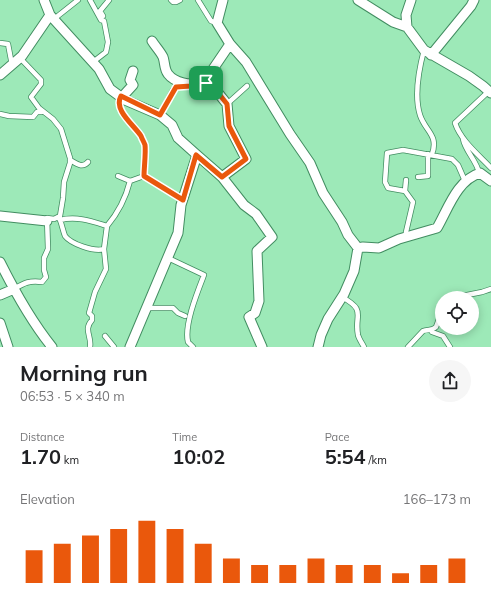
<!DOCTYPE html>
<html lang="en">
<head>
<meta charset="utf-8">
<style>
	body { margin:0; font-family:Mulish,sans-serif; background:#f6f6f6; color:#202124; height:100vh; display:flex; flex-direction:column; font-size:15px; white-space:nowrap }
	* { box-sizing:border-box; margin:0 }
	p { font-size:13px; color:#757577 }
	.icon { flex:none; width:22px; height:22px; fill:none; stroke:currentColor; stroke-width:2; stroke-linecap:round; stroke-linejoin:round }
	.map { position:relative; height:347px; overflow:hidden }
	.drawer { display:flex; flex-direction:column; background:#fff; flex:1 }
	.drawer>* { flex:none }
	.controls { position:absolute; left:435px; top:291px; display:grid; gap:8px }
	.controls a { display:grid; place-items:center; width:44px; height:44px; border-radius:50%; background:#fff; box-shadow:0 2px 10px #0003; font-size:20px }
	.pin { position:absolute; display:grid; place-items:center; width:34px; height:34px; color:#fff; margin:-17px; border-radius:8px; box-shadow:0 2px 6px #0006 }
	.round { display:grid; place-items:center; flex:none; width:42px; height:42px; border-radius:21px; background:#f6f6f6 }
	.summary { display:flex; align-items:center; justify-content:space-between; height:68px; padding:0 20px }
	h1 { font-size:22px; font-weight:700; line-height:30px }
	.stats { display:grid; grid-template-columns:repeat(3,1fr); gap:6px; height:68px; padding:4px 20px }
	.stats div { display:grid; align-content:center }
	.stats b { font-size:20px; font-weight:700 }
	.stats small { font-size:11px; font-weight:400 }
	.stats p { font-size:11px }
	.chart { height:112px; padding:8px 20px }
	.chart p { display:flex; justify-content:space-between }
	.chart svg { width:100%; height:72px; margin-top:4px; stroke:#ea580c; stroke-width:6 }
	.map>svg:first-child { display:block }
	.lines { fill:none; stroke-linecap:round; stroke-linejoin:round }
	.service-casing { stroke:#428d61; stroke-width:6 }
	.minor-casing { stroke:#428d61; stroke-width:11 }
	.service { stroke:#fff; stroke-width:4.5 }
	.minor { stroke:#fff; stroke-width:9 }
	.route-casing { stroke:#fff; stroke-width:8 }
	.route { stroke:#ea580c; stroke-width:5 }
</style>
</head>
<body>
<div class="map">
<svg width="491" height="347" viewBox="0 0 491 347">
	<rect width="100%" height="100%" fill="#9de9b8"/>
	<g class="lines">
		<defs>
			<path id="service" d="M90,0L101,20L104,21L108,42L106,52L93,62
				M171,0L173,2H176L180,0
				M198,0L211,21L217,23
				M103,16L100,11L109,0
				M54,19L78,0
				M0,43L8,44L12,65
				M424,50C419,69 414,96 420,115C425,131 439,135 432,154
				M489,91L455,123C461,141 479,155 491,168
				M121,97C114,109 132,124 139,134C141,137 144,142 145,145C146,151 144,169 144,176
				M227,104L247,86
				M0,114L9,116L33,117L37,112H42
				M160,115L173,90L176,87H186
				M463,139C465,151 477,161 479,173
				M70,160C76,163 82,169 88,162
				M118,176L130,181
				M418,177L428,176V154
				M405,191L406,180
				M58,217L60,220C77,216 91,221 107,226C118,213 126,197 130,181L144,176L183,200
				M60,220C62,225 63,231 65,236C71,244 94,252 104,249L107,226
				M406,237V232L413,202L405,191L388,188L385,182L387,153L403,150L452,159L458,165L465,181
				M168,258L204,275C197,293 184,325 188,342L193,347
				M14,289C24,283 30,280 42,282L46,277L44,270V258L48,249L47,218L54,219L60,216L63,198L64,182L70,163V158L61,129L53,119L39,108L31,97L41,84V80L20,58
				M342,297C367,311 354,314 358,335C359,339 362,343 364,347
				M452,298L482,292L491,289
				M147,307L151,308H173L178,313L185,316
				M431,330L432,332L443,336L450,347
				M105,336L114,347
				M90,347C92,336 83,330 92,320V316L89,313L95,292L106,269L104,249
				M408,347L423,331C428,329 432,331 436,327L442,311"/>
			<path id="minor" d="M44,0L50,15L99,69L110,89L125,100L160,115L172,125L178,138L197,155L222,177L246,159L229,126L227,104L219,94L206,85V83L211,72L230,44
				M223,0L217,23L230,44L246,62L290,134L310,163L323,193L342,222L348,235L358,248
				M358,0L393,22L407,27
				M411,0L406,15L407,27L424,50L469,76L483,86L491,93
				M152,41C155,46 160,51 163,57C165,62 164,69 168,74C174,82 191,87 200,82C203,80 206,77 208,74
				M431,55L471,6L474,0
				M0,75L22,56L50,15
				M122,97L133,85L130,80L133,71
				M222,177L244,205L256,214L272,237L257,251L259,301L255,313L249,317L262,347
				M0,216L47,221
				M358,248L363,247L379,248L399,239L437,228C448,209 457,180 480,173L491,181
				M0,262C15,292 31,321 52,347
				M0,295L14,289
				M0,323L8,347
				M130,347L178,233L181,205L197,155
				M318,347L321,335L328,319L344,294L354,271L358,248"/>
		</defs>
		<use href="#service" class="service-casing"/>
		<use href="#minor" class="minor-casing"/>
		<use href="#service" class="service"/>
		<use href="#minor" class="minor"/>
	</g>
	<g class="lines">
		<defs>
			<path id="route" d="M211,72L206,83V85L219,94L227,104L229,126L246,159L222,177L196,155L183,200L144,176C144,169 146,151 145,145C144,142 142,139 141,136C134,125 113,110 121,96L160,115L176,87L191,86L193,84C202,83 204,77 211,72Z"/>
		</defs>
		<use href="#route" class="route-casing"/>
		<use href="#route" class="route"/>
	</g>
</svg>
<div class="controls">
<a><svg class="icon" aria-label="locate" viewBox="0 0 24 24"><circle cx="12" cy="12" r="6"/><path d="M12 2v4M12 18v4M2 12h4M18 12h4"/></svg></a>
</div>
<div class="pin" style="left:206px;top:83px;background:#1e9e55"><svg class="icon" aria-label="arrive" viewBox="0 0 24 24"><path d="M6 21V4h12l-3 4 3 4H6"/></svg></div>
</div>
<section class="drawer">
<div class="summary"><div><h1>Morning run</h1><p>06:53 · 5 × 340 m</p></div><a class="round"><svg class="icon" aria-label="share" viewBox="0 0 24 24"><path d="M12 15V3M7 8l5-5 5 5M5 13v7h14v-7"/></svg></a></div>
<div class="stats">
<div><p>Distance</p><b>1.70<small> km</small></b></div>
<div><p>Time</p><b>10:02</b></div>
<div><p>Pace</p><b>5:54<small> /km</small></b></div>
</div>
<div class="chart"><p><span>Elevation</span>166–173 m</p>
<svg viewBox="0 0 160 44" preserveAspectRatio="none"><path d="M5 44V24M15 44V20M25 44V15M35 44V11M45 44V6M55 44V11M65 44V20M75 44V29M85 44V33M95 44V33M105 44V29M115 44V33M125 44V33M135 44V38M145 44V33M155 44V29"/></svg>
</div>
</section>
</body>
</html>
